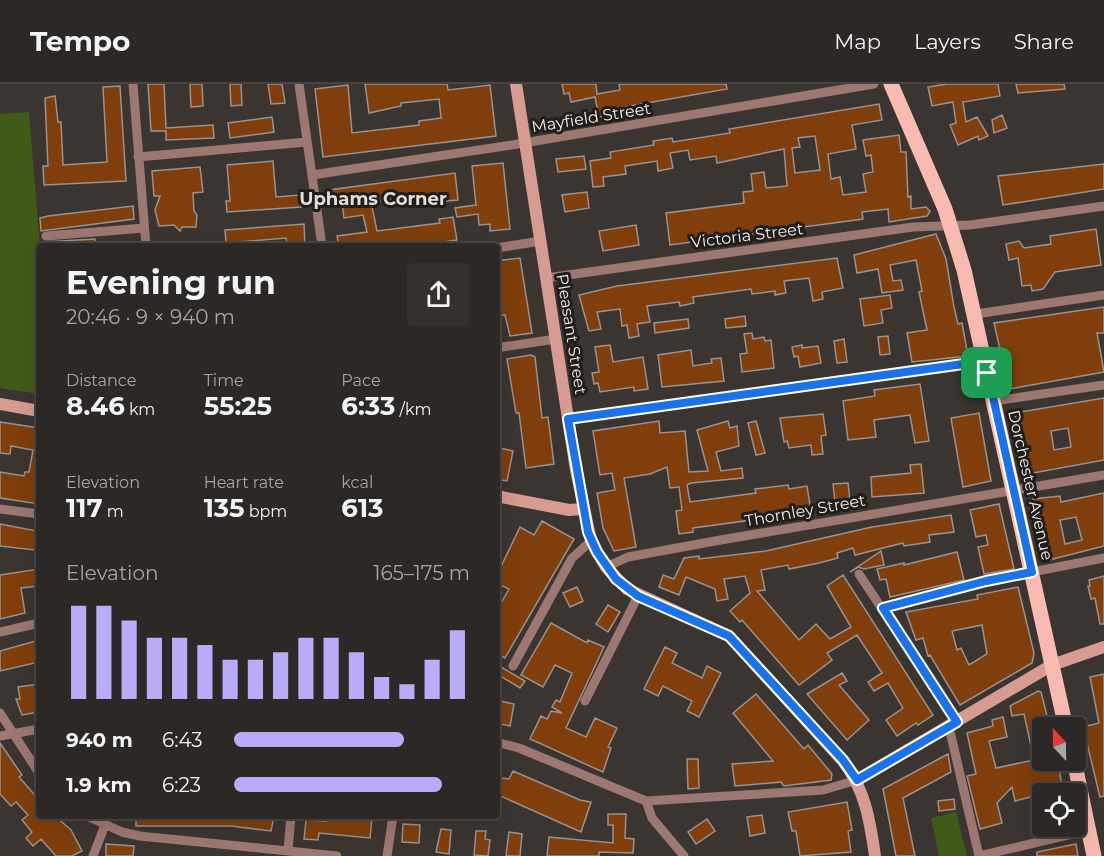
<!DOCTYPE html>
<html lang="en">
<head>
<meta charset="utf-8">
<style>
	body { margin:0; font-family:Montserrat,sans-serif; background:#34302d; color:#f1f3f6; height:100vh; display:flex; flex-direction:column; font-size:22px; white-space:nowrap }
	* { box-sizing:border-box; margin:0 }
	p { font-size:20px; color:#a6a6a7 }
	.icon { flex:none; width:33px; height:33px; fill:none; stroke:currentColor; stroke-width:2; stroke-linecap:round; stroke-linejoin:round }
	.map { position:relative; flex:1; overflow:hidden }
	.side { position:absolute; left:36px; top:159px; width:464px; height:576px; display:flex; flex-direction:column; background:#2c2825; border-radius:6px; box-shadow:0 6px 24px #0002,0 0 0 2px #484442 }
	.side>* { flex:none }
	.needle { width:39px; rotate:338deg }
	.fabs { position:absolute; left:1032px; top:633px; display:grid; gap:12px }
	.fabs a { display:grid; place-items:center; width:54px; height:54px; border-radius:6px; background:#2c2825; box-shadow:0 6px 24px #0002,0 0 0 2px #484442; font-size:30px }
	.pin { position:absolute; display:grid; place-items:center; width:51px; height:51px; color:#fff; margin:-26px; border-radius:12px; box-shadow:0 3px 9px #0006 }
	.round { display:grid; place-items:center; flex:none; width:63px; height:63px; border-radius:6px; background:#34302d }
	.summary { display:flex; align-items:center; justify-content:space-between; height:102px; padding:0 30px }
	h1 { font-size:33px; font-weight:700; line-height:45px }
	.metrics { display:grid; grid-template-columns:repeat(3,1fr); gap:9px; height:102px; padding:6px 30px }
	.metrics div { display:grid; align-content:center }
	.metrics b { font-size:26px; font-weight:700 }
	.metrics small { font-size:16px; font-weight:400 }
	.metrics p { font-size:16px }
	.chart { height:168px; padding:12px 30px }
	.chart p { display:flex; justify-content:space-between }
	.chart svg { width:100%; height:108px; margin-top:6px; stroke:#b9abf7; stroke-width:6 }
	ul { padding:0 30px; list-style:none; font-size:20px }
	li { display:grid; grid-template-columns:96px 72px 1fr; align-items:center; height:45px }
	li i { height:15px; border-radius:8px; background:#b9abf7 }
	header { display:flex; align-items:center; gap:36px; box-sizing:border-box; height:84px; padding:0 30px; background:#2c2825; border-bottom:2px solid #484442 }
	header strong { font-size:28px }
	nav { display:flex; gap:33px; margin-inline-start:auto; font-size:21px }
	.map>svg:first-child { display:block }
	.green { fill:#3f5b17 }
	.building { fill:#7f3e0b; stroke:#9a928e; stroke-width:1.5; fill-rule:evenodd }
	.lines { fill:none; stroke-linecap:round; stroke-linejoin:round }
	.street { stroke:#9d7771; stroke-width:9 }
	.secondary { stroke:#d69b91; stroke-width:12 }
	.primary { stroke:#f9bbb1; stroke-width:15 }
	.route-casing { stroke:#fff; stroke-width:12 }
	.route { stroke:#1a73e8; stroke-width:8 }
	.labels { text-anchor:middle; stroke-width:6; stroke-linejoin:round; paint-order:stroke }
	.street-label { font-size:16px; fill:#f1edeb; stroke:#201d1b }
	.neighbourhood-label { font-size:18px; font-weight:bold; fill:#e4dcd7; stroke:#201d1b }
</style>
</head>
<body>
<header>
<strong>Tempo</strong>
<nav><a>Map</a><a>Layers</a><a>Share</a></nav>
</header>
<div class="map">
<svg width="1104" height="772" viewBox="0 0 1104 772">
	<rect width="100%" height="100%" fill="#3b3531"/>
	<path class="green" d="M29,28L40,162L39,310L0,304V30Z
		M956,728L967,772H939L931,734Z"/>
	<path class="building" d="M148,0H164L166,44L213,41L214,54L166,56V47H151Z
		M190,0H202L203,22L191,23Z
		M230,0H241L242,21L231,22Z
		M268,0H282L285,19L271,20Z
		M365,0H447L448,6L490,1L496,52L323,73L315,5L348,1L352,49L419,41V37L441,34L439,15L401,19V22L369,29Z
		M562,0H596L597,10L620,6L619,0H726L727,5L618,24L619,30L599,33L595,13L571,18L569,9L564,10Z
		M947,0H998L1000,12L963,18L966,38L977,33L988,52L979,56L978,52L958,61L950,41L956,39L953,18L932,22L928,3Z
		M1016,0H1064L1065,5L1018,9Z
		M120,2L126,97L44,101L43,82H48L45,14L55,12L58,38H61L63,81L107,78L103,3Z
		M879,20L882,36L852,41L856,65L828,70L831,95L840,93L843,111L866,108L863,90L873,88L871,71L866,72L863,56L899,51L901,68H906L908,113L911,112V125L926,123L930,127L927,132L889,138L888,125L862,128L863,135L670,161L666,129L744,119L743,108L753,107L751,90L764,88L766,104L787,102L784,65L717,79L716,72L690,76L688,66L670,69L673,84L658,87L657,77L625,82L626,90L603,93L604,102L593,103L590,77L611,74L610,68L654,61L653,57L672,54L673,58L730,49L729,45ZM815,52L820,86L795,89L792,64L800,63L798,54Z
		M1002,31L1007,44L994,49L992,36Z
		M272,33L274,48L230,54L228,39Z
		M584,72L586,85L558,88L556,75Z
		M273,77L276,113L300,111L301,123L227,128L226,117H230L227,81Z
		M503,79L510,145L490,147V140L479,141L478,130L457,133L455,124L476,121L472,82Z
		M1104,80V105L1003,121L998,92Z
		M200,83L203,108L193,109L194,127L197,131L196,143H182L180,147L174,141L159,142L155,126L160,112H154L152,87Z
		M455,89L458,116L420,119L419,115L399,117V115L371,118L377,147L440,139L439,135L453,133L457,156L414,162H339L337,152L367,148L363,131L344,134L342,119L331,120L329,106Z
		M587,108L589,124L565,128L562,111Z
		M133,122L134,135L41,147L40,134L48,132Z
		M304,140L305,162H287L286,154L226,159L225,146Z
		M636,141L639,161L603,167L599,147Z
		M1096,145L1101,181L1055,188L1043,205L1032,207L1031,201L1022,202L1018,174L1009,176L1006,160L1019,157L1024,164L1051,160L1050,152Z
		M936,150L946,175L954,223L958,240L962,239L968,272L912,278L907,249L927,246L919,208L922,207L916,176L890,181L893,197L901,196L903,206L882,209L878,185L857,189L854,171Z
		M95,155L96,162H43V158Z
		M520,174L532,249L510,252L505,231L496,232V177Z
		M837,174L843,204L822,208L823,215L813,217L809,194L784,197L786,209L775,211V207L752,210L751,205L693,213L694,219L680,222L679,218L647,222L650,238L637,240L639,252L629,254L627,241L622,242L620,225L597,228L601,245L589,247L579,211L617,202Z
		M890,211L892,224L881,226L883,239L864,242L860,215Z
		M1104,223V249H1097L1104,288L1009,305L994,239Z
		M745,232L746,242L726,244L725,235Z
		M688,235L689,244L655,249L654,239Z
		M752,249L753,255L764,253L765,257L771,256L774,284L742,288L740,270L747,269L744,250Z
		M888,252L890,270L880,271L878,253Z
		M844,255L847,278L837,279L834,257Z
		M610,261L613,278L643,273L648,305L634,307V303L600,308L598,299L594,300L592,289L599,288L595,263Z
		M802,261V264L818,262L821,279L800,283L798,272L794,273L792,263Z
		M691,266L693,282L712,279L711,275L721,274L724,297L662,303L658,271Z
		M531,271L535,273L542,334L548,333L554,380L526,384L519,329H516L507,275Z
		M920,300L929,357L915,359L910,331L874,336L876,353L848,356L843,317L875,312L874,306Z
		M1104,314V376L1028,390L1015,329ZM1068,344L1071,363L1054,366L1051,347Z
		M979,329L991,397L963,403L951,334Z
		M823,330L826,351L821,352L823,370L812,371L811,361L789,364L787,357L784,358L780,334Z
		M659,337L660,349L685,347L689,388L708,387L697,346L728,337L730,344L737,342L739,362L716,368L721,387L742,384L743,394L691,399L687,401L690,418L756,409L755,405L788,401L789,405L807,402L811,428L693,444V448L679,450L676,427L682,426L679,403L670,404L667,383L650,390L624,394L636,463L614,467L603,444L597,409L615,406L612,389L600,391L593,347Z
		M756,337L765,369L756,371L748,339Z
		M0,338L39,344V420L0,414V388L24,392L25,388H29L33,366L11,362L10,370L0,369Z
		M500,364L513,367L507,397L496,395Z
		M921,380L924,409L872,413L871,393L911,389L910,381Z
		M848,399L850,417L835,418L833,400Z
		M1104,409V462L1045,477L1033,415L1060,412L1061,418ZM1076,433L1082,456L1065,460L1060,436Z
		M999,420L1014,485L984,490L978,463L988,461L986,451L976,453L970,426Z
		M951,431L954,448L929,451L930,458L904,462L903,459L855,471L853,464L837,469L838,474L819,479L789,485L788,481L761,486L765,506L757,507L799,556L816,540L830,555L851,543L827,502L843,491L933,631L918,641L916,639L897,652L886,636L903,624L888,599L874,607L868,598L882,589L857,551L827,569L832,576L799,601L742,536L740,538L730,527L750,509L745,492L724,495L728,515L717,517L715,505L686,493L679,511L659,503L663,491L674,495L684,474L699,472V475L766,467L872,443Z
		M542,437L574,455L505,574L496,569V528L509,505L496,499V493L520,443L534,451Z
		M0,440L37,447L35,466L0,462Z
		M881,467L884,481L864,485L858,483L850,488Z
		M957,468L964,496L890,513L886,495L880,496L877,485L904,479V481Z
		M39,485V502L21,504L25,529L0,535V491Z
		M1104,492V540H1100L1095,514L1091,515L1088,502H1090L1089,496Z
		M577,503L583,517L570,523L563,509Z
		M1018,503L1034,569L1032,579L960,621L930,571L928,572L923,554L916,556L906,528L978,515L977,511ZM982,541L987,570L969,581L961,564L957,566L952,547Z
		M608,521L620,528L608,548L596,540Z
		M551,539L587,559L588,556L604,563L566,644L586,653L595,634L617,644L608,663L611,664L603,688L530,655L541,632L547,635L551,627L562,629L552,623L556,616L560,618L572,589L555,581L543,603L521,591Z
		M39,556V578L0,587V567Z
		M665,563L677,569L672,579L702,594L707,582L721,589L699,633L687,627L692,617L663,602L658,612L644,605Z
		M501,583L525,597L520,604L497,590Z
		M842,589L847,597L839,601L869,636L847,656L807,610Z
		M1104,590V712L1100,713L1083,643L1099,639L1090,593Z
		M39,600V628L22,631L16,615H20L18,603Z
		M1038,607L1041,608L1050,644H1042V676H1057L1064,710H1042L1015,717L1012,703L997,719L1002,739L980,745L967,692L976,690L967,649L993,642L992,636L1003,633L1007,653L989,657L996,684L1034,676L1024,630L1012,632L1010,622Z
		M756,610L804,665L808,661L832,690L831,696L784,702L781,698L735,702L732,680L773,677L733,629Z
		M496,616L514,620L510,642L496,639Z
		M0,659L22,691L19,693L39,716V732H55L71,746L82,767L72,772H56L41,755L33,762L26,754L32,748L22,736L28,731L16,718L11,722L0,710Z
		M948,670L951,688L903,714L915,772H896L883,705Z
		M687,675H698L699,704L688,705Z
		M513,687L580,716L591,718L581,748L496,710V693L509,695Z
		M954,715L955,725L939,727L938,717Z
		M847,718L852,746L848,747L851,768L800,772L796,747H792L788,728Z
		M608,730H626L625,754L634,755L633,769L599,768V772H547L549,753L613,759V741H608Z
		M762,731L765,749L750,752L747,733Z
		M136,732H274L271,747L231,742H136Z
		M327,732L372,734L370,754L319,749L318,756L304,755L306,736L326,737Z
		M707,735L715,747L696,760L688,748Z
		M403,740L420,741L419,759L402,758Z
		M441,745L451,746L449,770L436,768Z
		M476,747H486L485,755L490,756L488,772L474,771Z
		M509,748L522,750L520,772H506Z
		M106,760L134,762L133,772H106Z
		M1076,760L1078,772H1037V768Z"/>
	<g class="lines">
		<path class="street" d="M133,0L146,162
			M299,0L322,162
			M138,73L307,58
			M312,91L512,61L874,0
			M46,152L144,144
			M496,164L541,157
			M546,194L913,143L970,141L1104,122
			M976,230L1104,211
			M496,264L556,255
			M994,317L1104,301
			M568,335L985,277
			M0,425L39,430
			M606,483L628,473L715,457L1104,391
			M859,490L957,638
			M883,524L986,497L1104,474
			M0,548L39,539
			M513,582L572,474L591,457
			M585,617L638,512
			M0,629L39,689
			M949,643L979,772
			M0,652L39,645
			M496,658L519,664L646,717
			M87,732L122,748L140,752L337,772
			M288,766L291,732
			M93,772L105,741
			M387,772L393,732
			M684,772L652,734L646,717L823,706L857,696
			M979,772L1089,746"/>
		<path class="secondary" d="M516,0L576,386L591,457L606,483L627,505L729,552L843,677C865,705 870,737 875,772
			M0,320L39,327
			M496,412L569,426L583,425
			M857,696L1052,581L1104,563"/>
		<path class="primary" d="M891,0L945,125L964,186L1066,644
			M1074,676L1094,772"/>
	</g>
	<g class="lines">
		<defs>
			<path id="route" d="M985,277L1032,488L986,497L883,524L957,638L857,696L843,676L729,552L638,512L616,495L597,468L588,448L568,335Z"/>
		</defs>
		<use href="#route" class="route-casing"/>
		<use href="#route" class="route"/>
	</g>
	<g class="labels">
		<g class="street-label">
			<text transform="translate(591 33) rotate(-9)" y="6">Mayfield Street</text>
			<text transform="translate(747 151) rotate(-7)" y="6">Victoria Street</text>
			<text transform="translate(572 250) rotate(81)" y="6">Pleasant Street</text>
			<text transform="translate(1031 401) rotate(77)" y="6">Dorchester Avenue</text>
			<text transform="translate(805 426) rotate(-10)" y="6">Thornley Street</text>
		</g>
		<g class="neighbourhood-label">
			<text x="373" y="121">Uphams Corner</text>
		</g>
	</g>
</svg>
<div class="fabs">
<a><svg class="needle" viewBox="-14 -14 28 28"><path d="M0-13l5 13h-10z" fill="#e53935"/><path d="M0 13l5-13h-10z" fill="#a6a6a7"/></svg></a>
<a><svg class="icon" aria-label="locate" viewBox="0 0 24 24"><circle cx="12" cy="12" r="6"/><path d="M12 2v4M12 18v4M2 12h4M18 12h4"/></svg></a>
</div>
<div class="pin" style="left:987px;top:289px;background:#1e9e55"><svg class="icon" aria-label="arrive" viewBox="0 0 24 24"><path d="M6 21V4h12l-3 4 3 4H6"/></svg></div>
<section class="side">
<div class="summary"><div><h1>Evening run</h1><p>20:46 · 9 × 940 m</p></div><a class="round"><svg class="icon" aria-label="share" viewBox="0 0 24 24"><path d="M12 15V3M7 8l5-5 5 5M5 13v7h14v-7"/></svg></a></div>
<div class="metrics">
<div><p>Distance</p><b>8.46<small> km</small></b></div>
<div><p>Time</p><b>55:25</b></div>
<div><p>Pace</p><b>6:33<small> /km</small></b></div>
</div>
<div class="metrics">
<div><p>Elevation</p><b>117<small> m</small></b></div>
<div><p>Heart rate</p><b>135<small> bpm</small></b></div>
<div><p>kcal</p><b>613</b></div>
</div>
<div class="chart"><p><span>Elevation</span>165–175 m</p>
<svg viewBox="0 0 160 44" preserveAspectRatio="none"><path d="M5 44V6M15 44V6M25 44V12M35 44V19M45 44V19M55 44V22M65 44V28M75 44V28M85 44V25M95 44V19M105 44V19M115 44V25M125 44V35M135 44V38M145 44V28M155 44V16"/></svg>
</div>
<ul>
<li><b>940 m</b>6:43<i style="width:72%"></i></li>
<li><b>1.9 km</b>6:23<i style="width:88%"></i></li>
</ul>
</section>
</div>
</body>
</html>
